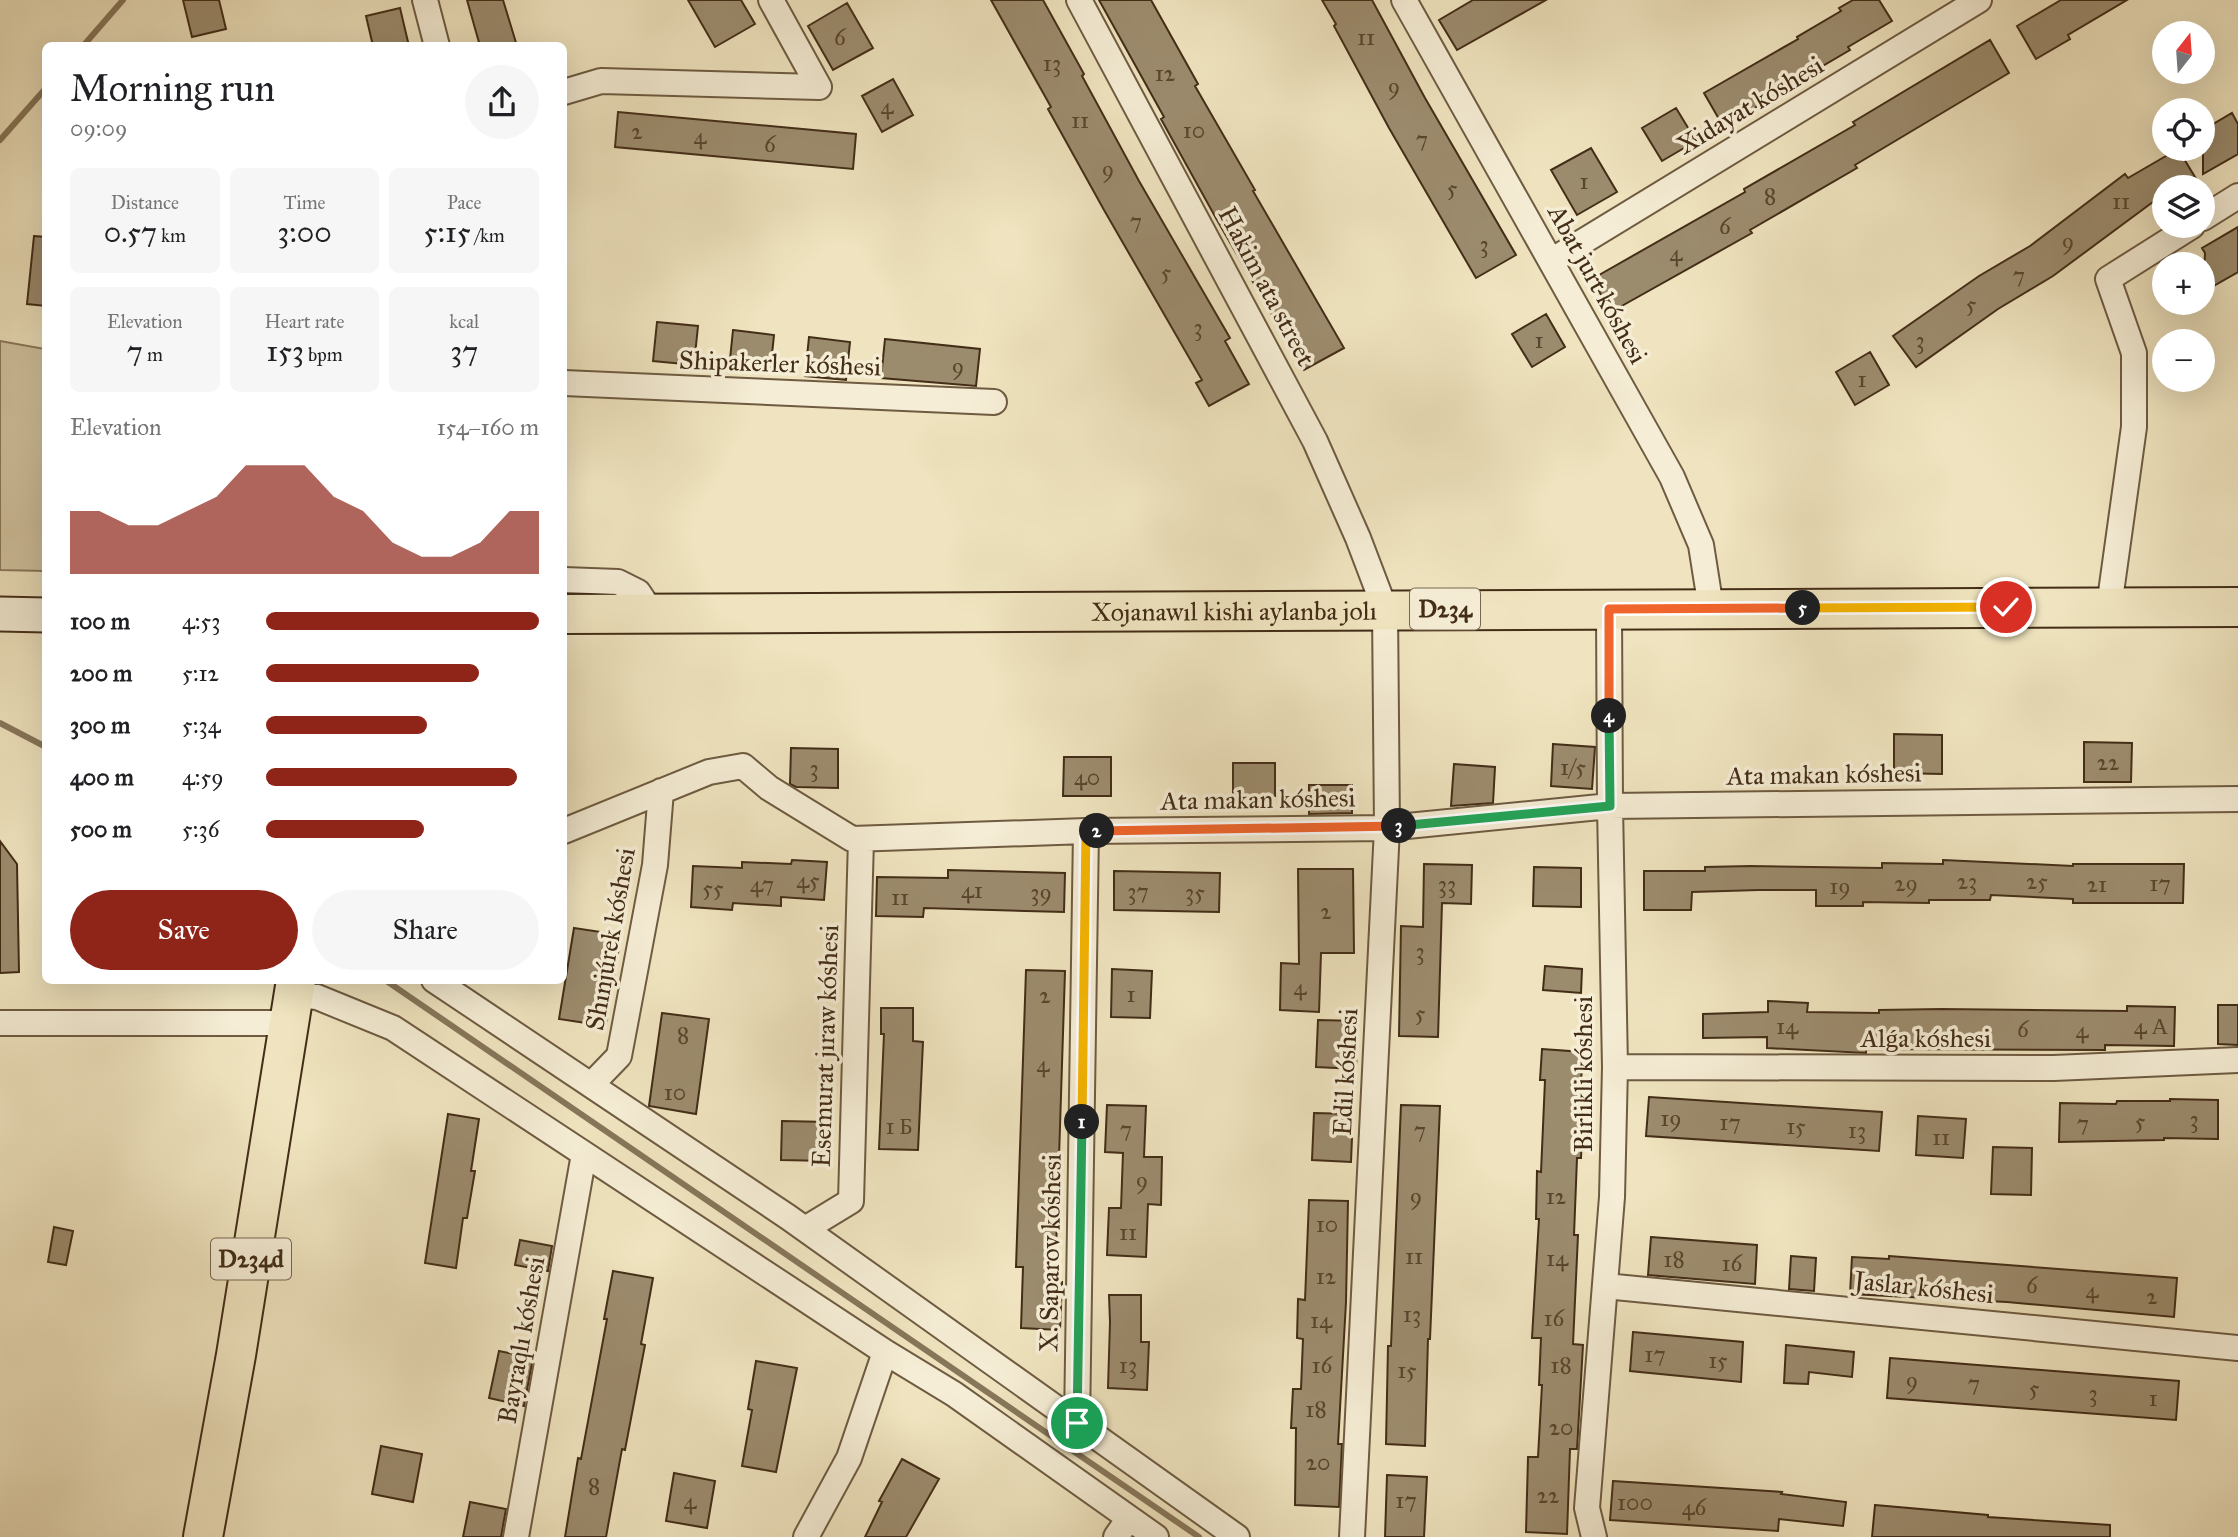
<!DOCTYPE html>
<html lang="en">
<head>
<meta charset="utf-8">
<style>
	body { margin:0; font-family:"IM FELL Great Primer",serif; background:#f6f6f6; color:#202124; height:100vh; display:flex; flex-direction:column; font-size:26px; white-space:nowrap }
	* { box-sizing:border-box; margin:0 }
	p { font-size:23px; color:#757577 }
	.icon { flex:none; width:38px; height:38px; fill:none; stroke:currentColor; stroke-width:2; stroke-linecap:round; stroke-linejoin:round }
	.map { position:relative; flex:1; overflow:hidden }
	.panel { position:absolute; left:42px; top:42px; width:525px; height:942px; display:flex; flex-direction:column; background:#fff; border-radius:10px; box-shadow:0 7px 28px #0002 }
	.panel>* { flex:none }
	.needle { width:46px; rotate:17deg }
	.buttons { position:absolute; left:2152px; top:21px; display:grid; gap:14px }
	.buttons a { display:grid; place-items:center; width:63px; height:63px; border-radius:50%; background:#fff; box-shadow:0 7px 28px #0002; font-size:35px }
	.pin { position:absolute; display:grid; place-items:center; width:60px; height:60px; color:#fff; margin:-30px; border:4px solid #fff; border-radius:50%; box-shadow:0 2px 7px #0007 }
	.km { position:absolute; width:35px; height:35px; margin:-18px; border-radius:50%; background:#222; color:#fff; font-size:19px; line-height:35px; text-align:center }
	.round { display:grid; place-items:center; flex:none; width:74px; height:74px; border-radius:37px; background:#f6f6f6 }
	.summary { display:flex; align-items:center; justify-content:space-between; height:119px; padding:0 28px }
	h1 { font-size:38px; font-weight:600; line-height:52px }
	.metrics { display:grid; grid-template-columns:repeat(3,1fr); gap:10px; height:119px; padding:7px 28px }
	.metrics div { display:grid; align-content:center; border-radius:10px; background:#f6f6f6; text-align:center }
	.metrics b { font-size:30px; font-weight:600 }
	.metrics small { font-size:19px; font-weight:400 }
	.metrics p { font-size:19px }
	.chart { height:196px; padding:14px 28px }
	.chart p { display:flex; justify-content:space-between }
	.chart svg { width:100%; height:126px; margin-top:7px; fill:#8f2418; opacity:.7 }
	.cta { display:flex; gap:14px; margin-top:auto; padding:14px 28px }
	.cta a { flex:1; height:80px; border-radius:42px; background:#8f2418; color:#fff; font-size:28px; font-weight:600; line-height:80px; text-align:center }
	.cta a+a { background:#f6f6f6; color:#202124 }
	ul { padding:0 28px; list-style:none; font-size:23px }
	li { display:grid; grid-template-columns:112px 84px 1fr; align-items:center; height:52px }
	li i { height:18px; border-radius:9px; background:#8f2418 }
	.map>svg:first-child { display:block }
	.green { fill:#d2c5a2; stroke:#8a795c; stroke-width:2 }
	.lines { fill:none; stroke-linecap:round; stroke-linejoin:round }
	.stream { stroke:#87765a; stroke-width:6 }
	.building { fill:#9c8c6e; stroke:#432d17; stroke-width:2 }
	.street-casing { stroke:#6e5b41; stroke-width:28 }
	.secondary-casing { stroke:#432d17; stroke-width:37 }
	.primary-casing { stroke:#432d17; stroke-width:42 }
	.street { stroke:#f5edd5; stroke-width:24 }
	.secondary { stroke:#f5edd5; stroke-width:33 }
	.primary { stroke:#efe4bf; stroke-width:38 }
	.split-1-casing { stroke:#fff; stroke-width:14 }
	.split-2-casing { stroke:#fff; stroke-width:14 }
	.split-3-casing { stroke:#fff; stroke-width:14 }
	.split-4-casing { stroke:#fff; stroke-width:14 }
	.split-5-casing { stroke:#fff; stroke-width:14 }
	.split-6-casing { stroke:#fff; stroke-width:14 }
	.split-1 { stroke:#22a559; stroke-width:9 }
	.split-2 { stroke:#f5b400; stroke-width:9 }
	.split-3 { stroke:#f0652b; stroke-width:9 }
	.split-4 { stroke:#22a559; stroke-width:9 }
	.split-5 { stroke:#f0652b; stroke-width:9 }
	.split-6 { stroke:#f5b400; stroke-width:9 }
	.labels { text-anchor:middle; stroke-width:7; stroke-linejoin:round; paint-order:stroke }
	.number-label { font-size:23px; fill:#59452d }
	.shield { fill:#f5edd5; stroke:#786750; stroke-width:2 }
	.shield-label { font-size:24px; font-weight:bold; fill:#432d17 }
	.street-label { font-size:26px; fill:#432d17; stroke:#f5edd5 }
</style>
</head>
<body>
<div class="map">
<svg width="2238" height="1537" viewBox="0 0 2238 1537">
	<rect width="100%" height="100%" fill="#efe4bf"/>
	<filter id="stains"><feTurbulence type="fractalNoise" baseFrequency=".00286" numOctaves="4"/><feColorMatrix values="0 0 0 0 .2 0 0 0 0 .09 0 0 0 0 .02 0 0 0 .5 -.17"/></filter>
	<radialGradient id="worn" r=".72"><stop offset=".6" stop-color="#630" stop-opacity="0"/><stop offset="1" stop-color="#630" stop-opacity=".3"/></radialGradient>
	<path class="green" d="M0,341L45,349V571L0,570Z"/>
	<g class="lines">
		<path class="stream" d="M83,46L123,0
			M0,140L46,88
			M0,723L46,747
			M385,980L1199,1537"/>
	</g>
	<path class="building" d="M183,0H219L226,29L192,37Z
		M467,0H503L517,46H480Z
		M688,0H741L755,24L715,47Z
		M991,0H1043L1084,74L1082,76L1139,181L1230,338L1225,341L1249,384L1209,406L1196,383L1202,380L1104,210L1048,109L1051,107Z
		M1099,0H1151L1198,84L1195,86L1255,190L1253,191L1344,348L1304,370L1217,220L1161,119L1164,117Z
		M1322,0H1372L1425,98L1516,255L1476,278L1389,128L1334,26L1336,24Z
		M1473,0H1546L1457,50L1439,20Z
		M1853,0H1879L1892,21L1848,47L1850,50L1804,77L1805,79L1723,126L1704,93L1798,39L1797,37L1841,11L1839,8Z
		M2061,0H2127L2068,35L2070,39L2036,59L2017,26Z
		M847,3L873,48L833,70L808,26Z
		M400,8L409,46H373L366,16Z
		M1990,40L2009,73L1855,165L1857,168L1750,230L1752,233L1611,312L1592,279L1745,192L1744,189L1855,125L1853,122Z
		M893,79L913,115L882,132L862,96Z
		M1676,108L1696,141L1662,161L1642,128Z
		M618,112L856,134L853,169L615,147Z
		M2232,113L2238,124V154L2203,174V130Z
		M1591,148L1617,192L1577,215L1551,170Z
		M2178,149L2198,182L2189,187H2165V193L2053,276L1998,309L1916,367L1893,336L1979,276L2030,246L2125,174L2128,178Z
		M2238,227V272L2203,292L2205,253L2202,248Z
		M34,236L46,237V306L27,304Z
		M1546,314L1565,347L1532,367L1512,334Z
		M657,322L698,326L694,365L653,361Z
		M733,330L774,335L770,373L729,369Z
		M809,337L850,342L846,380L805,376Z
		M885,339L980,349L976,386L881,378Z
		M1870,352L1889,385L1855,405L1836,372Z
		M1894,734L1942,735V774L1894,773Z
		M2084,742L2132,743L2131,782H2084Z
		M1553,744L1595,747L1592,789L1551,786Z
		M791,748L838,749V788L796,787L790,784Z
		M1064,757H1111V796H1063Z
		M1233,763H1275V796H1233Z
		M1454,764L1495,767L1493,803L1451,806Z
		M1309,785H1352V813L1309,814Z
		M0,841L17,864L19,972L0,973Z
		M792,860L827,862L824,900L781,897V906L733,903L732,910L691,907L693,866L742,868V862L791,864Z
		M1943,860L2073,866V864H2184L2183,903H2073V899L1991,895L1990,900H1929V903L1863,902V906H1816V890H1759L1692,892L1691,910H1644V871H1705V867L1751,866L1882,868V863L1943,864Z
		M1424,864L1472,865L1471,904L1442,903L1438,1037L1399,1036L1401,926L1423,927Z
		M1534,867L1581,868V907L1533,906Z
		M1298,869H1353L1354,953H1321L1319,1012L1280,1010L1281,963L1299,964Z
		M948,870L1065,873L1064,912L924,908L923,917L876,916L877,877L948,878Z
		M1114,871L1220,873L1219,912L1114,910Z
		M574,928L621,935L606,1026L559,1019Z
		M1545,966L1582,969L1581,993L1543,990Z
		M1112,969L1152,971L1150,1018L1111,1017Z
		M1026,970L1065,971L1055,1282H1062L1060,1330L1021,1328L1023,1267H1016Z
		M1768,1001L1808,1003L1807,1012L1879,1013V1010L1941,1009L2127,1011V1006L2175,1007L2174,1046L2105,1045V1050L1866,1049V1053L1767,1048V1037L1703,1038V1014L1768,1012Z
		M2218,1005H2238V1045L2218,1044Z
		M881,1008H913V1041L923,1042L918,1150L879,1149L884,1034H881Z
		M662,1013L709,1019L696,1114L649,1106Z
		M1318,1020L1358,1021L1356,1069L1316,1067Z
		M1542,1049L1583,1052L1579,1111H1583L1581,1158H1577L1574,1235H1578L1573,1344L1583,1345L1577,1449H1570L1567,1534L1526,1532L1528,1457H1538L1542,1385H1539L1541,1338H1532L1539,1219H1536L1537,1171L1541,1172L1545,1080H1540Z
		M1649,1097L1882,1112L1879,1151L1646,1136Z
		M2170,1099L2218,1100V1139L2164,1138V1140L2059,1142L2060,1103L2116,1104L2117,1101H2170Z
		M1107,1105L1146,1106L1144,1157H1162L1161,1205L1148,1204L1146,1257L1107,1255L1109,1208H1121L1123,1153L1105,1152Z
		M1401,1105L1440,1106L1430,1339H1428L1425,1446L1386,1444L1388,1346H1391Z
		M1314,1113L1353,1114L1351,1162L1312,1160Z
		M448,1114L479,1119L471,1171H475L467,1218H463L456,1268L425,1263Z
		M1918,1116L1966,1119L1963,1158L1916,1155Z
		M782,1121L830,1122L829,1161L781,1160Z
		M1993,1147L2032,1148L2031,1195L1991,1194Z
		M1309,1200L1348,1201L1346,1302L1338,1444H1342L1339,1507L1295,1505L1296,1428H1291L1293,1389H1301L1303,1339L1297,1338L1298,1299L1305,1300Z
		M54,1227L73,1231L66,1265L48,1262Z
		M1651,1237L1757,1245L1755,1284L1648,1275Z
		M520,1240L552,1246L548,1271L515,1265Z
		M1791,1256L1816,1258L1814,1291L1789,1289Z
		M1889,1256L2177,1278L2174,1317L2007,1302L1850,1294L1852,1257L1889,1259Z
		M613,1271L653,1278L641,1344L645,1345L625,1450L622,1449L606,1537H565L578,1458L581,1459L607,1319H604Z
		M1109,1295H1141V1342H1149L1147,1390L1108,1388L1110,1322Z
		M1633,1332L1743,1342L1741,1382L1630,1371Z
		M1786,1345L1854,1352L1852,1377L1809,1372L1808,1384L1784,1383Z
		M499,1351L533,1358L524,1406L489,1398Z
		M1890,1358L2179,1381L2176,1420L1887,1398Z
		M756,1361L797,1368L776,1472L742,1466L752,1410L748,1409Z
		M381,1446L422,1454L413,1502L372,1494Z
		M902,1459L939,1479L906,1537H865L882,1502L879,1501Z
		M674,1473L715,1481L707,1528L666,1521Z
		M1387,1475L1427,1477L1424,1537H1385Z
		M1613,1481L1782,1492L1781,1494L1846,1502L1843,1526L1779,1519L1778,1531L1610,1520Z
		M470,1502L506,1509L501,1537H463Z
		M1875,1505L1988,1515V1517L2110,1525V1537H1872Z"/>
	<g class="lines">
		<defs>
			<path id="street" d="M425,0L437,46
				M771,0L819,87
				M1079,0L1315,441L1358,538L1385,609L1387,828L1352,1537
				M1404,0L1672,477L1701,545L1711,608
				M564,92L601,81L819,87
				M2203,218L2238,196
				M1551,261L1979,0
				M564,383L994,402
				M564,580L618,582L638,592L652,613
				M2109,607L2134,427V353L2108,279L2192,226
				M564,831L709,772L743,766L769,788L852,839L1086,831L1387,828L1610,806L2238,799
				M434,980L788,1217L1237,1537
				M293,995L317,997L393,1028L885,1352L954,1394L1156,1537
				M0,1023H288
				M1615,1067L2054,1068L2238,1060
				M591,1085L619,1056L655,865L661,791
				M805,1229L851,1201L861,839
				M1605,1286L2238,1348
				M1077,1423L1086,831
				M516,1537L584,1154
				M806,1537L849,1458L885,1352
				M1116,1537L1129,1518
				M1594,1537L1587,1508L1612,1197L1615,1067L1610,806L1609,609"/>
			<path id="secondary" d="M0,614L46,615"/>
			<g id="primary">
				<path id="s1" d="M564,614L2238,607"/>
				<path d="M203,1537L236,1355L296,980"/>
			</g>
		</defs>
		<use href="#street" class="street-casing"/>
		<use href="#secondary" class="secondary-casing"/>
		<use href="#primary" class="primary-casing"/>
		<use href="#street" class="street"/>
		<use href="#secondary" class="secondary"/>
		<use href="#primary" class="primary"/>
	</g>
	<g class="lines">
		<defs>
			<path id="split-1" d="M1077,1423L1082,1122"/>
			<path id="split-2" d="M1082,1122L1086,831H1097"/>
			<path id="split-3" d="M1097,831L1399,826"/>
			<path id="split-4" d="M1399,826L1610,806L1609,716"/>
			<path id="split-5" d="M1609,716V609L1803,608"/>
			<path id="split-6" d="M1803,608L2006,607"/>
		</defs>
		<use href="#split-1" class="split-1-casing"/>
		<use href="#split-2" class="split-2-casing"/>
		<use href="#split-3" class="split-3-casing"/>
		<use href="#split-4" class="split-4-casing"/>
		<use href="#split-5" class="split-5-casing"/>
		<use href="#split-6" class="split-6-casing"/>
		<use href="#split-1" class="split-1"/>
		<use href="#split-2" class="split-2"/>
		<use href="#split-3" class="split-3"/>
		<use href="#split-4" class="split-4"/>
		<use href="#split-5" class="split-5"/>
		<use href="#split-6" class="split-6"/>
	</g>
	<g class="labels">
		<g class="number-label">
			<text x="840" y="45">6</text>
			<text x="1366" y="45">11</text>
			<text x="1052" y="71">13</text>
			<text x="1165" y="81">12</text>
			<text x="1394" y="94">9</text>
			<text x="887" y="114">4</text>
			<text x="1080" y="128">11</text>
			<text x="1194" y="138">10</text>
			<text x="637" y="139">2</text>
			<text x="700" y="144">4</text>
			<text x="1422" y="147">7</text>
			<text x="770" y="152">6</text>
			<text x="1108" y="177">9</text>
			<text x="1584" y="189">1</text>
			<text x="1452" y="196">5</text>
			<text x="1770" y="204">8</text>
			<text x="2121" y="209">11</text>
			<text x="1136" y="229">7</text>
			<text x="1725" y="234">6</text>
			<text x="2068" y="249">9</text>
			<text x="1484" y="252">3</text>
			<text x="1676" y="261">4</text>
			<text x="1166" y="280">5</text>
			<text x="2019" y="283">7</text>
			<text x="1971" y="312">5</text>
			<text x="1198" y="335">3</text>
			<text x="1539" y="348">1</text>
			<text x="1920" y="348">3</text>
			<text x="958" y="374">9</text>
			<text x="1862" y="387">1</text>
			<text x="2108" y="770">22</text>
			<text x="1573" y="775">1/5</text>
			<text x="814" y="776">3</text>
			<text x="1087" y="785">40</text>
			<text x="808" y="888">45</text>
			<text x="1967" y="889">23</text>
			<text x="2037" y="889">25</text>
			<text x="1906" y="891">29</text>
			<text x="2160" y="891">17</text>
			<text x="762" y="892">47</text>
			<text x="1447" y="892">33</text>
			<text x="2097" y="892">21</text>
			<text x="1840" y="894">19</text>
			<text x="713" y="896">55</text>
			<text x="972" y="898">41</text>
			<text x="1138" y="899">37</text>
			<text x="1041" y="900">39</text>
			<text x="1195" y="900">35</text>
			<text x="900" y="905">11</text>
			<text x="1326" y="919">2</text>
			<text x="1420" y="959">3</text>
			<text x="1300" y="995">4</text>
			<text x="1131" y="1002">1</text>
			<text x="1045" y="1003">2</text>
			<text x="1420" y="1021">5</text>
			<text x="1787" y="1034">14</text>
			<text x="2151" y="1034">4 А</text>
			<text x="2023" y="1037">6</text>
			<text x="2082" y="1038">4</text>
			<text x="683" y="1043">8</text>
			<text x="1043" y="1072">4</text>
			<text x="675" y="1100">10</text>
			<text x="1671" y="1126">19</text>
			<text x="2194" y="1127">3</text>
			<text x="2140" y="1129">5</text>
			<text x="1730" y="1130">17</text>
			<text x="2083" y="1131">7</text>
			<text x="899" y="1134">1 Б</text>
			<text x="1796" y="1134">15</text>
			<text x="1126" y="1137">7</text>
			<text x="1420" y="1138">7</text>
			<text x="1857" y="1138">13</text>
			<text x="1941" y="1145">11</text>
			<text x="1142" y="1188">9</text>
			<text x="1416" y="1204">9</text>
			<text x="1556" y="1204">12</text>
			<text x="1327" y="1232">10</text>
			<text x="1128" y="1240">11</text>
			<text x="1414" y="1264">11</text>
			<text x="1557" y="1266">14</text>
			<text x="1674" y="1267">18</text>
			<text x="1732" y="1271">16</text>
			<text x="1326" y="1284">12</text>
			<text x="2032" y="1293">6</text>
			<text x="2092" y="1298">4</text>
			<text x="2152" y="1304">2</text>
			<text x="1412" y="1322">13</text>
			<text x="1554" y="1326">16</text>
			<text x="1321" y="1328">14</text>
			<text x="1655" y="1362">17</text>
			<text x="1718" y="1368">15</text>
			<text x="1128" y="1373">13</text>
			<text x="1322" y="1373">16</text>
			<text x="1561" y="1373">18</text>
			<text x="1407" y="1378">15</text>
			<text x="1912" y="1388">9</text>
			<text x="1974" y="1391">7</text>
			<text x="2034" y="1396">5</text>
			<text x="2093" y="1401">3</text>
			<text x="2153" y="1406">1</text>
			<text x="1316" y="1417">18</text>
			<text x="1561" y="1435">20</text>
			<text x="1318" y="1470">20</text>
			<text x="594" y="1494">8</text>
			<text x="1548" y="1503">22</text>
			<text x="1406" y="1508">17</text>
			<text x="690" y="1509">4</text>
			<text x="1635" y="1510">100</text>
			<text x="1694" y="1515">46</text>
		</g>
		<g class="shield">
			<rect x="1410" y="588.5" width="70" height="41" rx="5"/>
			<rect x="211" y="1238.5" width="80" height="41" rx="5"/>
		</g>
		<g class="shield-label">
			<text x="1445" y="617">D234</text>
			<text x="251" y="1267">D234d</text>
		</g>
		<g class="street-label">
			<text transform="translate(1750 105) rotate(-31)" y="9">Xidayat kóshesi</text>
			<text transform="translate(1598 284) rotate(61)" y="9">Abat jurt kóshesi</text>
			<text transform="translate(1267 286) rotate(62)" y="9">Hakim ata street</text>
			<text transform="translate(780 363) rotate(2)" y="9">Shipakerler kóshesi</text>
			<text dy="9" stroke="none"><textPath href="#s1" startOffset="670">Xojanawıl kishi aylanba jolı</textPath></text>
			<text transform="translate(1824 774) rotate(-1)" y="9">Ata makan kóshesi</text>
			<text transform="translate(1258 799) rotate(-1)" y="9">Ata makan kóshesi</text>
			<text transform="translate(610 939) rotate(-80)" y="9">Shınjúrek kóshesi</text>
			<text x="1926" y="1047">Alǵa kóshesi</text>
			<text transform="translate(825 1046) rotate(-88)" y="9">Esemurat jıraw kóshesi</text>
			<text transform="translate(1345 1072) rotate(-87)" y="9">Edil kóshesi</text>
			<text transform="translate(1583 1074) rotate(-90)" y="9">Birlikli kóshesi</text>
			<text transform="translate(1050 1253) rotate(-89)" y="9">X. Saparov kóshesi</text>
			<text transform="translate(1924 1287) rotate(6)" y="9">Jaslar kóshesi</text>
			<text transform="translate(521 1340) rotate(-80)" y="9">Bayraqlı kóshesi</text>
		</g>
	</g>
	<rect width="100%" height="100%" filter="url(#stains)"/>
	<rect width="100%" height="100%" fill="url(#worn)"/>
</svg>
<div class="buttons">
<a><svg class="needle" viewBox="-14 -14 28 28"><path d="M0-13l5 13h-10z" fill="#e53935"/><path d="M0 13l5-13h-10z" fill="#757577"/></svg></a>
<a><svg class="icon" aria-label="locate" viewBox="0 0 24 24"><circle cx="12" cy="12" r="6"/><path d="M12 2v4M12 18v4M2 12h4M18 12h4"/></svg></a>
<a><svg class="icon" aria-label="layers" viewBox="0 0 24 24"><path d="M12 4l9 5-9 5-9-5zM3 14l9 5 9-5"/></svg></a>
<a>+</a>
<a>−</a>
</div>
<div class="pin" style="left:1077px;top:1423px;background:#1e9e55"><svg class="icon" aria-label="arrive" viewBox="0 0 24 24"><path d="M6 21V4h12l-3 4 3 4H6"/></svg></div>
<div class="pin" style="left:2006px;top:607px;background:#d93025"><svg class="icon" aria-label="check" viewBox="0 0 24 24"><path d="M5 12l5 5 9-10"/></svg></div>
<b class="km" style="left:1082px;top:1122px">1</b>
<b class="km" style="left:1097px;top:831px">2</b>
<b class="km" style="left:1399px;top:826px">3</b>
<b class="km" style="left:1609px;top:716px">4</b>
<b class="km" style="left:1803px;top:608px">5</b>
<section class="panel">
<div class="summary"><div><h1>Morning run</h1><p>09:09</p></div><a class="round"><svg class="icon" aria-label="share" viewBox="0 0 24 24"><path d="M12 15V3M7 8l5-5 5 5M5 13v7h14v-7"/></svg></a></div>
<div class="metrics">
<div><p>Distance</p><b>0.57<small> km</small></b></div>
<div><p>Time</p><b>3:00</b></div>
<div><p>Pace</p><b>5:15<small> /km</small></b></div>
</div>
<div class="metrics">
<div><p>Elevation</p><b>7<small> m</small></b></div>
<div><p>Heart rate</p><b>153<small> bpm</small></b></div>
<div><p>kcal</p><b>37</b></div>
</div>
<div class="chart"><p><span>Elevation</span>154–160 m</p>
<svg viewBox="0 0 160 44" preserveAspectRatio="none"><path d="M0 44V22L10 22L20 27L30 27L40 22L50 17L60 6L70 6L80 6L90 17L100 22L110 33L120 38L130 38L140 33L150 22L160 22V44z"/></svg>
</div>
<ul>
<li><b>100 m</b>4:53<i style="width:100%"></i></li>
<li><b>200 m</b>5:12<i style="width:78%"></i></li>
<li><b>300 m</b>5:34<i style="width:59%"></i></li>
<li><b>400 m</b>4:59<i style="width:92%"></i></li>
<li><b>500 m</b>5:36<i style="width:58%"></i></li>
</ul>
<div class="cta"><a>Save</a><a>Share</a></div>
</section>
</div>
</body>
</html>
